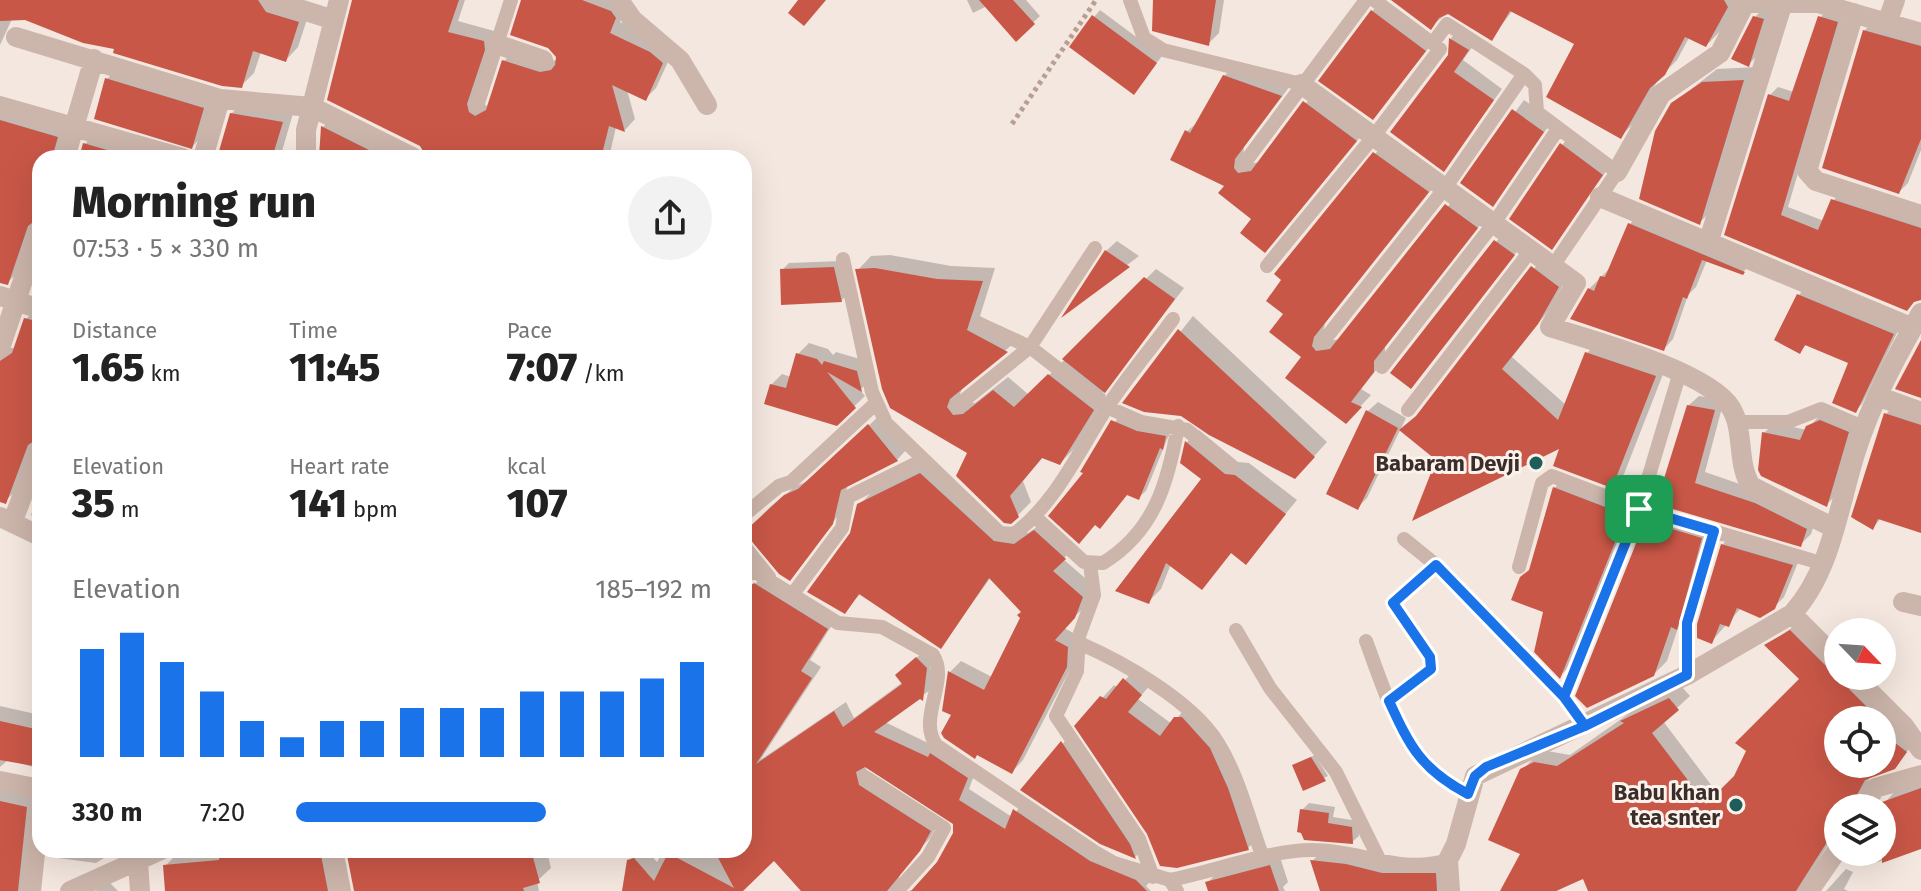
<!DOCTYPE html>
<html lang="en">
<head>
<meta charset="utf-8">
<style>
	body { margin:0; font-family:"Fira Sans",sans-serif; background:#f2f2f2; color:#222; height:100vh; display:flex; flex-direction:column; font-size:30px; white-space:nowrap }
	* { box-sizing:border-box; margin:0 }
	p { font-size:26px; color:#767676 }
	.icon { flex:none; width:44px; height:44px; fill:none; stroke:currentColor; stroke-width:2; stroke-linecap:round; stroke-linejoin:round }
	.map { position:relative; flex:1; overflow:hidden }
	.side { position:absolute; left:32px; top:150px; width:720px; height:708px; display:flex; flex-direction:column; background:#fff; border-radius:24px; box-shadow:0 8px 32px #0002 }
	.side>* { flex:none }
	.needle { width:52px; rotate:115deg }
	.controls { position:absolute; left:1824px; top:618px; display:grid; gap:16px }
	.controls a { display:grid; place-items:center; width:72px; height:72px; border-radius:50%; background:#fff; box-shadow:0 8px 32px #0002; font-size:40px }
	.pin { position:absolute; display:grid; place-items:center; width:68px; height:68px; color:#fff; margin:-34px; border-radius:16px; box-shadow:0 4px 12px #0006 }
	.round { display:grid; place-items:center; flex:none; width:84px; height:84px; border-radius:42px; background:#f2f2f2 }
	.head { display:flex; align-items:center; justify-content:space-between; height:136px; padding:0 40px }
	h1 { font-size:44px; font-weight:800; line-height:60px }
	.figures { display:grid; grid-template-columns:repeat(3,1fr); gap:12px; height:136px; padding:8px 40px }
	.figures div { display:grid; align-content:center }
	.figures b { font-size:40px; font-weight:800 }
	.figures small { font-size:22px; font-weight:400 }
	.figures p { font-size:22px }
	.chart { height:224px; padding:16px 40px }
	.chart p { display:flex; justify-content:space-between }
	.chart svg { width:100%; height:144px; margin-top:8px; stroke:#1a73e8; stroke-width:6 }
	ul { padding:0 40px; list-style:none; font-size:26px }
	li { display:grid; grid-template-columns:128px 96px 1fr; align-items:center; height:60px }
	li i { height:20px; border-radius:10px; background:#1a73e8 }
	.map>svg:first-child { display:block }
	.shadow { fill:#0003; fill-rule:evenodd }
	.building { fill:#c95747 }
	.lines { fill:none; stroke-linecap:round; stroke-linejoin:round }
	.path { stroke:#b89f94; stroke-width:5; stroke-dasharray:4 4; stroke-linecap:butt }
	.service { stroke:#ccb5aa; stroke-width:14 }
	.minor { stroke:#ccb5aa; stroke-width:20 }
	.route-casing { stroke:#fff; stroke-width:16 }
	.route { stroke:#1a73e8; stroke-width:10 }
	.poi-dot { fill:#1e5d59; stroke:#fbf2ec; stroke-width:3 }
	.labels { text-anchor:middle; stroke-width:6; stroke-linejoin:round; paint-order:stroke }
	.poi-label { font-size:22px; font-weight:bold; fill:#3a2d2a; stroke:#fbf2ec; text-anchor:end }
</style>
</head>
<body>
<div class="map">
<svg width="1921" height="891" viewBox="0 0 1921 891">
	<rect width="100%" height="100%" fill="#f4e7df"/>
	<path class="shadow" d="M0,0H280L310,10L298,47L286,60L261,52L254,73L241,86L26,18L12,19L0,45Z
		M353,0H465L458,21L494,31L480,101L487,106L504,61L515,50L557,61L555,51L522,0H622L626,6L620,22L661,41L673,51L656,88L645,99L627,90L635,119L625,130L616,127L609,158H429Z
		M967,0H1026L1040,16L1016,39L987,6L973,13Z
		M1156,0H1224L1219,33L1209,43Z
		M1394,0H1737L1722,29L1709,43L1690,36L1677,60L1659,78L1633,124L1621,136L1577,43L1513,10L1491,39L1449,12L1430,27Z
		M1383,1L1435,40L1373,118L1372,11Z
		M1769,3H1777L1762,51L1748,65L1755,17Z
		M1828,9L1845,14L1788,207L1824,221L1833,201L1841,192L1921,218V290L1727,234L1770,95L1778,87L1794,92L1820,18Z
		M1100,10L1162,56L1134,92L1094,17Z
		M1874,21L1921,35V150L1908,183L1899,192L1864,31Z
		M1461,28L1478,39L1463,60L1502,89L1444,169L1451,38Z
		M1235,66L1290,86L1244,147L1243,157L1248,164L1260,162L1314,93L1366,130L1275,240L1186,132L1198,122L1224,76Z
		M1757,67L1713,209L1700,222L1672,104L1717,69Z
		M118,68L213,97L202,136L192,147L107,79Z
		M0,98L69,124L75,158H40V216L20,270L7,283L0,282Z
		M1524,100L1553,120L1493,204L1463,183Z
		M244,101L294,110L280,158H219L231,114Z
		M334,116L417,158H318L323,127Z
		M97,131L191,158H78L85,144Z
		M1572,134L1612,163L1552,247L1562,145Z
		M1386,142L1439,180L1325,323L1323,334L1328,341L1341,339L1458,194L1488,215L1385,347V359L1361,389L1371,395L1346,422L1304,357L1286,314L1375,154Z
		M1639,214L1753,262L1743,272L1707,260L1696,287L1688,295L1673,339L1664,349L1589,289L1612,266L1630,224Z
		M1504,232L1522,245L1411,387L1392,373Z
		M1117,241L1139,256L1068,310L1106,251Z
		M890,255L951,266L995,268L980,316L1020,338L963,386L960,394L967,402L975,403L1008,377L1029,395L1156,269L1184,288L1103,392L1106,395L1074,449L1060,463L1043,457L1023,481L1031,502L1017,516L969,452L858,270L871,256Z
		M1544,256L1569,274L1549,310L1512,357L1566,405L1587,353L1599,341L1667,364L1624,474L1612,486L1562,445L1438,460L1422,412Z
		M841,261L848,294L841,301L782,270L789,263Z
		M40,277V294L35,292Z
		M1805,288L1900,327L1862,404L1855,411L1850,362L1807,344L1800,351L1799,295Z
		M39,306L40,436L18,489L5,501L0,500V338L3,345L15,349L26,319Z
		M1193,316L1327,442L1309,462L1181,414L1125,402Z
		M809,343L828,349L833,355L836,352L867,361L871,379L860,390L865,396L836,424L771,385L782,374L791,377L798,354Z
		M1699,396L1724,400L1705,472L1766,493L1816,518L1811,534L1801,544L1659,502L1688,406Z
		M1378,402L1406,418L1367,498L1357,508L1368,411Z
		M1894,406L1921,416V531L1881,518L1873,528L1855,520L1864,476L1886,414Z
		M1120,414L1171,430L1146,491L1139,497L1086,472Z
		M879,416L906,450L897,460L848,484L841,512L789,579L752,537L744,535L770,507L796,486L810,480Z
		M1819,416L1858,422L1837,494L1827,504L1764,433L1774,423L1807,430Z
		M1199,430L1238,462L1249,463L1297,500L1246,562L1233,551L1202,588L1171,564L1161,589L1148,602L1204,479L1183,463L1187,442Z
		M932,463L1006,530L1028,533L1047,520L1076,546L1063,559L1093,585L1086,605L1064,628L1079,636L1078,654L1023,760L1012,772L953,715L950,672L961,661L992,677L1023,612L991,577L941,647L861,593L845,611L859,505L871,493Z
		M1562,481L1634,505L1569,667L1560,676L1546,610L1531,568L1552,490Z
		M40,492V521L31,515Z
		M1660,509L1714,525L1690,614L1679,625L1667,661L1653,675L1647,522Z
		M1732,535L1801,555L1784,597L1774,607L1741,608L1711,642L1722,545Z
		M766,573L837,617L810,660L821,667L760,760L846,702L854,718L903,682L908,665L928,648L933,688L885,722L977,767L969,789L1012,817L1025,800L1101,851L1154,878L1146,886L1151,891H908L915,889L937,865L955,833L954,822L865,767L869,774L940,820L930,838L899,872L900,887L907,891H801L774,859L742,891H624L629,861L640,850H646L657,862L664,850H744V595Z
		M1803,620L1838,655V676H1859L1917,740L1894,767L1870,777L1861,794L1874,808H1838V836L1832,838L1807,878L1820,891H1590L1584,876L1557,891H1503L1523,853L1522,770L1534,758L1547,751L1570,755L1634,710L1682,687L1690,696L1663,721L1718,794L1736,777L1802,679L1767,645ZM1838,720H1882V764H1838Z
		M1136,668L1153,682L1138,699L1172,724L1190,703L1260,836L1248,848L1177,866L1149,833L1077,726L1114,685L1118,688Z
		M0,706L40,715V769L8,760L0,767Z
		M1072,733L1145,847L1135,857L1101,842L1024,788Z
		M1315,755L1328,776L1304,788L1297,763Z
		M0,779L39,794L26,891H0Z
		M1921,781V847L1878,862L1870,852H1882L1880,808L1898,788Z
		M1309,803L1335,807L1333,817L1358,821L1359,836L1352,842L1302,810Z
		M50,850H117L96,863L50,857Z
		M212,850H334L350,891H167L165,866L178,853Z
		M348,850H553L547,852L551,868L537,881L539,891H355Z
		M1323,851L1446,863L1442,891H1322L1312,861Z
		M1280,857L1288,882L1283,887L1285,891H1210L1207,883L1217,873Z
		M1846,869L1853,872L1844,889L1848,891H1826Z
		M110,883L118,891H96L98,888Z"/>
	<path class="building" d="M0,0H258L266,12L299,22L286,62L253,51L242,88L222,86L113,53L114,49L83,43L25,20L0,21Z
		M352,0H459L448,32L484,41L485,50L467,104L469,112L475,116L486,110L502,60L540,72L551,70L555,65L556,57L548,48L510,35L521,0H582L611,11L616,18L610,33L650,52L663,63L646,101L612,85L625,132L609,126L601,158H427L420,146L327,100Z
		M798,0H826L804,26L788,13Z
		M979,0H1013L1035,24L1016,42Z
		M1153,0H1216L1209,46L1152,31Z
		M1391,0H1724L1728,7L1706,47L1685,37L1665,75L1650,88L1621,139L1546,97L1574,44L1510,11L1492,41L1448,14L1439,18L1431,30Z
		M1371,10L1426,51L1373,120L1318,81Z
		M1092,15L1157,63L1134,95L1069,47Z
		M1753,16L1764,19L1749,67L1731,59Z
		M1818,16L1838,22L1781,215L1818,230L1831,199L1921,228V300L1914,302L1907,311L1724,235L1768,94L1789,101Z
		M1863,30L1921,46V139L1899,194L1822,168Z
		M1449,38L1469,50L1454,72L1494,100L1444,172L1390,132L1448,55Z
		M1223,75L1282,96L1235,159L1234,168L1238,173L1251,171L1303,101L1357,141L1265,253L1240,233L1251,219L1218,193L1224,186L1170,160L1185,130L1190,133Z
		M105,78L204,108L192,149L94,119Z
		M1744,80L1700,225L1639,199L1655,131L1671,103L1702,82Z
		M1512,109L1544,132L1493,207L1460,183Z
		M230,113L283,122L272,158H217Z
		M0,120L58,137L52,158H40V217L28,226L8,285L0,283Z
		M321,126L385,158H319Z
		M83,143L135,158H79Z
		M1560,143L1603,175L1552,250L1509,219Z
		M1373,152L1429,192L1314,337L1312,346L1316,351L1330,349L1445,204L1478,228L1374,361V372L1351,402L1362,407L1346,424L1285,378L1301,357L1269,332L1283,314L1266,301L1281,280L1274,274Z
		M1628,223L1745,272L1743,275L1702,260L1687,299L1683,297L1664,351L1570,319L1588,288L1594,291L1600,276L1605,277Z
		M1494,240L1515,255L1411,389L1390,373Z
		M1105,250L1130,267L1061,318L1103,253Z
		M1531,266L1559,287L1538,324L1502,369L1558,420L1585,352L1656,376L1612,488L1553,466L1559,449L1412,521L1436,460L1399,430L1416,416Z
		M834,267L842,302L781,305L780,269Z
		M875,268L937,279L983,281L967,330L1008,352L950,399L947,407L953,415L963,414L993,390L1014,407L1048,374L1094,410L1060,465L1042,458L1010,496L1019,517L1011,524L1004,523L956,476L967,453L890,408L882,389L855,269Z
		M1144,277L1175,299L1105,393L1062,359Z
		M1797,294L1894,334L1856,413L1832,403L1848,363L1805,345L1800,354L1774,340Z
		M24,318L40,322V437L28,445L6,504L0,502V361L12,353Z
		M1178,329L1315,457L1295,479L1209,435L1181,416L1144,412L1122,403Z
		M1921,340V398L1895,389Z
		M796,353L817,359L822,365L824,361L857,371L862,392L827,372L856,408L837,426L764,404L770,384L786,388Z
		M1687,405L1715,410L1695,483L1755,503L1807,529L1801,547L1656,504Z
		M1366,410L1398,428L1358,510L1326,494Z
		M1884,413L1921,425V533L1878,519L1873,530L1851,517Z
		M1111,420L1137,431L1166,436L1163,450L1160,448L1139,500L1127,495L1100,529L1095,525L1079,544L1048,516L1083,473L1080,472Z
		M1820,420L1849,432L1827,507L1761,476L1758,470L1762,432L1800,440L1806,426Z
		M868,424L898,461L841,490L833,524L790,581L779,574L744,532L784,495L798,489Z
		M1185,441L1225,474L1235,475L1286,514L1246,565L1231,553L1202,590L1166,563L1149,604L1115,591L1201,479L1180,463Z
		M920,473L994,541L1014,544L1034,530L1066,559L1053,571L1083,597L1075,618L1055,640L1068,647L1067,667L1012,774L977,755L975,759L944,738L941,733L951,715L942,711L948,671L984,690L1020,618L1017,615L1021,612L989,578L941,649L859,594L845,614L807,592L850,533L857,504Z
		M1553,487L1626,515L1560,679L1534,652L1543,612L1511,600L1520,577L1529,570Z
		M1645,521L1702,538L1677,630L1671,627L1654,676L1587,708L1575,696Z
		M1721,544L1793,565L1775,609L1760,618L1737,608L1729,627L1720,624L1712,644L1697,638V624Z
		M754,583L828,629L801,671L812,678L756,764L834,711L843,727L902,684L895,675L916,657L927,668L923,701L920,699L874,732L928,757L930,753L968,778L959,800L1005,829L1013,809L1090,861L1136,880L1147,891H911L937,862L953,833V824L865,767L856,772L859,785L931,831L920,851L887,891H801L774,861L743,891H622L627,860L634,858L654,881L668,853L734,888L714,850H744V590Z
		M1790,630L1829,669L1838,673L1845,685L1880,720H1838V764H1882V733L1907,752L1895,769L1865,780L1850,808H1838V836L1827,842L1796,891H1588L1583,879L1556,891H1500L1520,854L1488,840L1520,769L1534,762L1557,766L1624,723L1620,721L1669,698L1679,710L1652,733L1706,804L1734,776L1746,751L1735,743L1799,679L1764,645Z
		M1123,678L1142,695L1128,712L1160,736L1174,717H1182L1210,748L1228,788L1249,850L1177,868L1160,866L1147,834L1074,726L1100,696L1106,699Z
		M0,721L40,730V767L0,760Z
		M1061,741L1130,844L1136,859L1100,844L1020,790Z
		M1311,757L1326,781L1303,791L1292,765Z
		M1921,788V849L1882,863V802Z
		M0,801L27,807L18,891H0Z
		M1300,809L1329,813L1328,823L1352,827L1353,844L1304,840L1301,833L1297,832Z
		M220,850H320L328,891H165L163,865L219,860Z
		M346,850H531L540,883L523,888L524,891H354Z
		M1310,860L1346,864L1382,873H1436L1437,891H1320Z
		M1270,865L1279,891H1208L1205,882Z"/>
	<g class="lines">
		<path class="path" d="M1012,124L1096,0"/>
		<path class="service" d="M1130,0L1144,38L1163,50L1301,84
			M1433,43L1447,24L1524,74L1535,85L1537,112L1617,172L1553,266
			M477,106L511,0
			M1243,165L1366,0
			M843,259L872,392L886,423L1000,533L1014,534C1055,504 1079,451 1106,409C1126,378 1151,349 1173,319
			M1267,266L1374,136L1440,49L1374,0
			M980,324L1030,347L1107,407L1141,422L1187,430L1231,466
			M1322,343L1445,188L1524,74
			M1382,367L1494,223L1558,129
			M957,406L1030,347L1095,248
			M1408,410L1531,250
			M1737,422H1788L1821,409L1865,428
			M744,515L779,486L791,482L876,403
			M1034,516L1084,562L1103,563C1155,531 1168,482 1178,426
			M1404,539L1436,565L1564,697L1585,726
			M744,546L769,577
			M1090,564L1094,595L1079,636L1077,671L1056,716L1139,839L1153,877
			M1519,567L1542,483L1552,476L1639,509L1824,564
			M744,577L754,571L838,623L882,627L933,655C950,681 917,717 936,745L1095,852L1114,863L1170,880
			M792,595L842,528L848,497L923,460
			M1236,630L1270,688L1336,772L1380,861
			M1366,641C1390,705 1404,761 1468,794
			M1079,643C1123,662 1192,701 1218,743C1239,777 1249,820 1263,858
			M1687,675V623L1714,531
			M1564,697L1639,509L1680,372
			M1389,701L1431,669L1430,657L1393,603L1436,565
			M865,777L944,828L928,857L897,891
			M628,850H629
			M1177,891L1170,880C1213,872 1273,849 1314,850C1360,850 1401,875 1448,860"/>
		<path class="minor" d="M271,0L334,20
			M619,0L632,19L680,60L707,105
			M1745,3H1818L1921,33
			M1854,13L1807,171L1816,181L1921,215
			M1887,23L1895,0
			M16,37L220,99
			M496,44L543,60
			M1301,84L1576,283L1550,327C1593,341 1708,371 1731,408C1745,431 1736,462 1751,486L1834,528
			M0,106L183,158
			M65,158L94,59
			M203,158L220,99L312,107L414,158
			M306,158V130L339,0
			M1617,172L1661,94L1720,53L1745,3L1739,0
			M1600,197L1913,328
			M1709,240L1783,2
			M0,296L40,309
			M0,348L40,230
			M1877,396L1921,412
			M0,517L40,536
			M12,523L40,450
			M1903,602L1921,606
			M1838,660L1792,614C1832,570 1838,507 1856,451C1871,403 1896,357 1921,313
			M1854,676L1904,726L1921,750
			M0,781L30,787L40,795
			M1863,808L1875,788L1921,775
			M333,850L341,891
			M138,862L140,891
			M31,891L40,807
			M70,891L161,850
			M1450,891L1448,860L1456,844L1475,776L1687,675L1792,614
			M1809,891L1838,849"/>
	</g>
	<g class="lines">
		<defs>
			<path id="route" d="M1639,509L1564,697L1585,726L1486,767L1475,776L1468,794C1422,770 1410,747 1389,701L1431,669L1430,657L1393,603L1436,565L1564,697L1585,726L1687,675V623L1714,531L1639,509"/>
		</defs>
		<use href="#route" class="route-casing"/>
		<use href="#route" class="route"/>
	</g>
	<g class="poi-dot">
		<circle cx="1536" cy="463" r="8"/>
		<circle cx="1736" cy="805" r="8"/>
	</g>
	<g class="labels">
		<g class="poi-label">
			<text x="1520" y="471">Babaram Devji</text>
			<text x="1720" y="800">Babu khan<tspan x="1720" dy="25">tea snter</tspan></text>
		</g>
	</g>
</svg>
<div class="controls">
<a><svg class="needle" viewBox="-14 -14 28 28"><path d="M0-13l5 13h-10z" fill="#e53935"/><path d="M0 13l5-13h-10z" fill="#767676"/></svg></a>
<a><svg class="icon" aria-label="locate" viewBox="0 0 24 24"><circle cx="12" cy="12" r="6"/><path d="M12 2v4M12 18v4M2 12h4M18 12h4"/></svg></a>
<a><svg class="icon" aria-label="layers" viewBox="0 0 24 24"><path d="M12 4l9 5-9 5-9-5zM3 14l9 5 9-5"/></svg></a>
</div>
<div class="pin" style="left:1639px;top:509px;background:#1e9e55"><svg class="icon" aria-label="arrive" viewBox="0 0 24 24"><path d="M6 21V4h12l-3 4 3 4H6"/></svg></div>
<section class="side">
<div class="head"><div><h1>Morning run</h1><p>07:53 · 5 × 330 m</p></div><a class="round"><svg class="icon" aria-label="share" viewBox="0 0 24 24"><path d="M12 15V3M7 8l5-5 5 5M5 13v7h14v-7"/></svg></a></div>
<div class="figures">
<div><p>Distance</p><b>1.65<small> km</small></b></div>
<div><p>Time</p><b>11:45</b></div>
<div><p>Pace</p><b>7:07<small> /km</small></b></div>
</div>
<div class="figures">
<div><p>Elevation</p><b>35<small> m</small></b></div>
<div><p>Heart rate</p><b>141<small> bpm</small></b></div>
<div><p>kcal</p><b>107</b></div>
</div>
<div class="chart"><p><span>Elevation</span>185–192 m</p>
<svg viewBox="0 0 160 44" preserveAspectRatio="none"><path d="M5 44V11M15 44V6M25 44V15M35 44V24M45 44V33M55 44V38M65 44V33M75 44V33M85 44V29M95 44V29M105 44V29M115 44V24M125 44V24M135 44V24M145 44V20M155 44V15"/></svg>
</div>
<ul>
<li><b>330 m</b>7:20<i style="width:60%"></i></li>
</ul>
</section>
</div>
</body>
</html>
